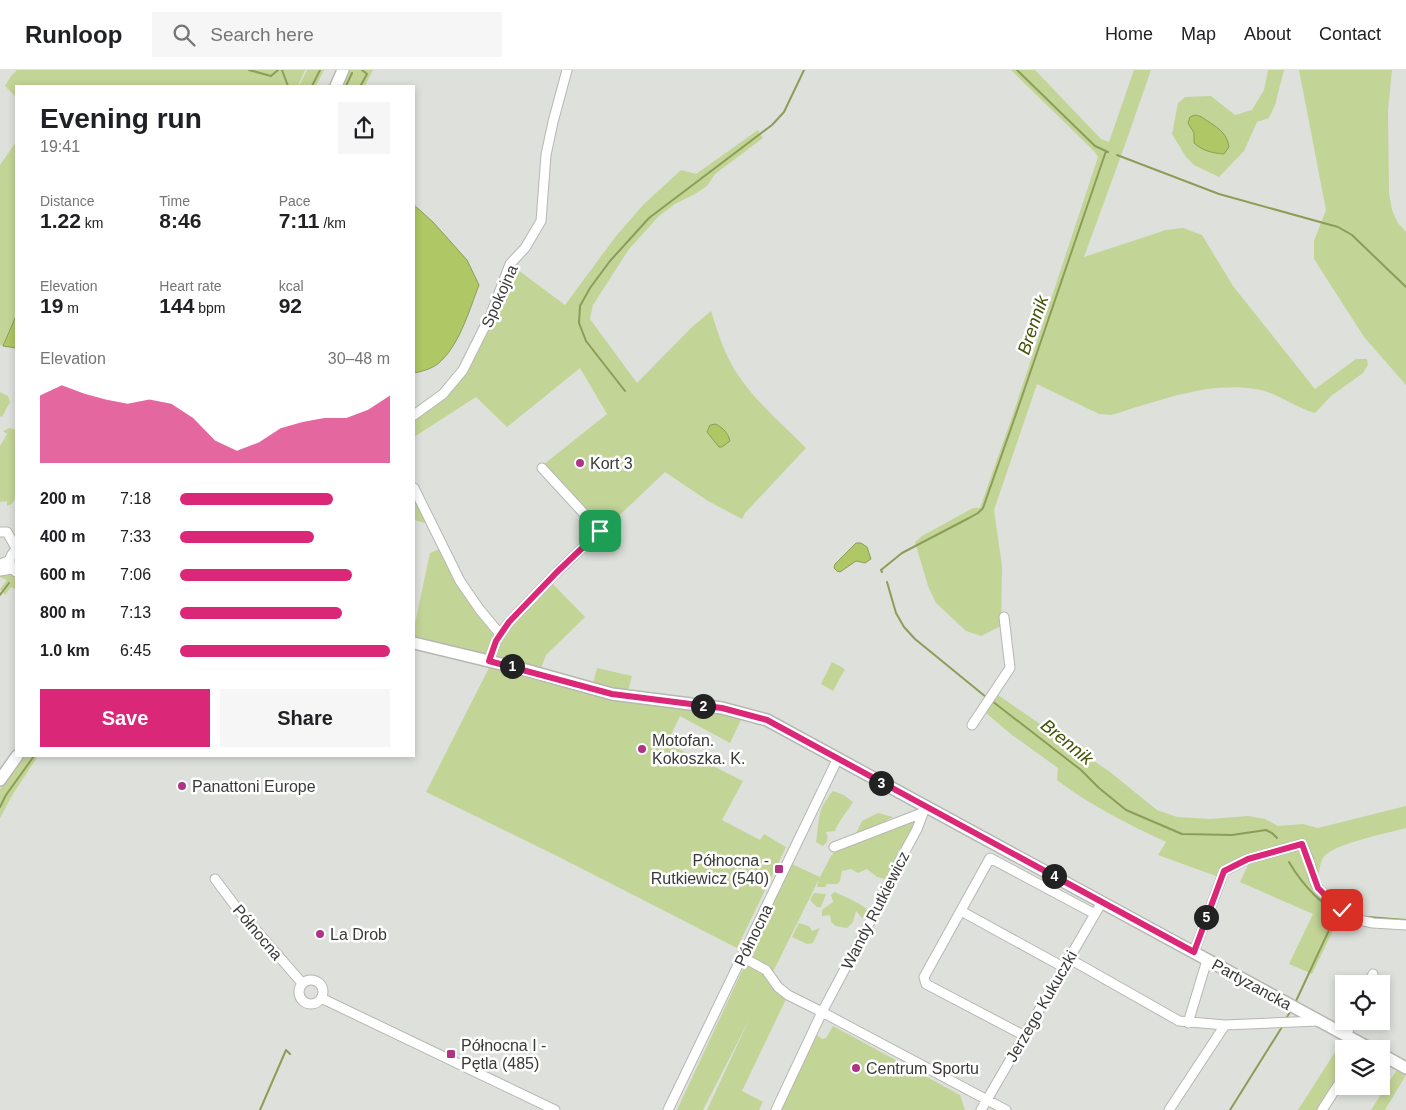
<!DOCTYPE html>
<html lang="en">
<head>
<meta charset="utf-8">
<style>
	body { margin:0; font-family:Arial,sans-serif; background:#f6f6f6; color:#202124; height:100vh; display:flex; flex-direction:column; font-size:19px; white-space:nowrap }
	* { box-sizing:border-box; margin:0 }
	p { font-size:16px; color:#757577 }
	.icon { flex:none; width:28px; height:28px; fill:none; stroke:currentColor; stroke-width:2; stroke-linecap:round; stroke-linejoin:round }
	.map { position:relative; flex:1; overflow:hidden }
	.panel { position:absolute; left:15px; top:15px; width:400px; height:672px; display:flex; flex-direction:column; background:#fff; border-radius:0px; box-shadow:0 2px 8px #0003 }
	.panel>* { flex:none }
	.controls { position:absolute; left:1335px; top:905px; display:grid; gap:10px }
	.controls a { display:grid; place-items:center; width:55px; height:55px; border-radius:0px; background:#fff; box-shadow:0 2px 8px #0003; font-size:25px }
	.pin { position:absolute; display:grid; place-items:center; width:42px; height:42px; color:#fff; margin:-21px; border-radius:10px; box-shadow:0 2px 8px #0006 }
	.km { position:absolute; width:25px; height:25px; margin:-12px; border-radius:50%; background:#222; color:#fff; font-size:14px; line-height:25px; text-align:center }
	.round { display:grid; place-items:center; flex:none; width:52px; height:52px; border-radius:0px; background:#f6f6f6 }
	.summary { display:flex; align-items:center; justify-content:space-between; height:85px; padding:0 25px }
	h1 { font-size:28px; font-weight:700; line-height:38px }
	.stats { display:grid; grid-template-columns:repeat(3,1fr); gap:8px; height:85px; padding:5px 25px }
	.stats div { display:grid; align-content:center }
	.stats b { font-size:21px; font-weight:700 }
	.stats small { font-size:14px; font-weight:400 }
	.stats p { font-size:14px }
	.chart { height:140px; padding:10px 25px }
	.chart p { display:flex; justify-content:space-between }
	.chart svg { width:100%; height:90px; margin-top:5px; fill:#db2777; opacity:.7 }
	.cta { display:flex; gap:10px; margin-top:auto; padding:10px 25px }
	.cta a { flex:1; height:58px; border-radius:0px; background:#db2777; color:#fff; font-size:20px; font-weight:700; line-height:58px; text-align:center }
	.cta a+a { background:#f6f6f6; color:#202124 }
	ul { padding:0 25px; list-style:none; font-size:16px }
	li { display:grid; grid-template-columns:80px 60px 1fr; align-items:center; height:38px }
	li i { height:12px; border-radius:6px; background:#db2777 }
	header { display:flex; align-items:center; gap:30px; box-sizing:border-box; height:70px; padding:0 25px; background:#fff; border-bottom:1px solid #e0e0e0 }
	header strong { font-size:24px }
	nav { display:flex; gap:28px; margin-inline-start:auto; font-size:18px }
	.search { width:350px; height:45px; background:#f6f6f6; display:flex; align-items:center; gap:12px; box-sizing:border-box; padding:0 18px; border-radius:0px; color:#757577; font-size:19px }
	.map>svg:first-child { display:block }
	.green { fill:#c3d497 }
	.water { fill:#afc764; stroke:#8c9d57 }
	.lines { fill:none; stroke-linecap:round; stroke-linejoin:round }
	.stream { stroke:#8c9d57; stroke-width:2 }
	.minor-casing { stroke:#b6b7b3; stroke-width:11 }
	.major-casing { stroke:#b6b7b3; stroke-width:14 }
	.minor { stroke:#fff; stroke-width:9 }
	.major { stroke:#fff; stroke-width:11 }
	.route-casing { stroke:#fff; stroke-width:10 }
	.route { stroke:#db2777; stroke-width:6 }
	.poi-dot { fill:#af3485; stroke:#fff; stroke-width:2 }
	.labels { text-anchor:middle; stroke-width:5; stroke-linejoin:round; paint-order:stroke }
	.street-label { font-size:16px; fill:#3a3a38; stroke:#fff }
	.poi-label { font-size:16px; fill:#3a3a38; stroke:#fff; text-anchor:start }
	.water-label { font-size:18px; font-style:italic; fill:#445206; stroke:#fff }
</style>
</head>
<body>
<header>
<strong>Runloop</strong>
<div class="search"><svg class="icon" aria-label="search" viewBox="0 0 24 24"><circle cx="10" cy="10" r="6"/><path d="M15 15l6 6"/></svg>Search here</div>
<nav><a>Home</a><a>Map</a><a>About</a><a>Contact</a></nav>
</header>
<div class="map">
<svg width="1406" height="1040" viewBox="0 0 1406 1040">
	<rect width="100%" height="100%" fill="#dee0db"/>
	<path class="green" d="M17,0H305L298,16H16V27L5,16L11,6Z
		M307,0H324L316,16H299Z
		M350,0H373L365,16H344L343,15Z
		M1011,0H1035L1101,69L1109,72L1134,0H1151L1126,72L1084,187L1166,160L1183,158L1202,165L1233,216L1315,319L1356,289H1367L1368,295L1363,303L1331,326L1315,343C1294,337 1277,322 1255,319C1208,311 1155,332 1111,345L1099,344L1037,314L994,440L1002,496L1001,556L981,566L966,561L936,533L928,516L915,472L922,466L973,438H980L1013,344L1098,87L1095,82Z
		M1268,0H1284L1275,35L1269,48L1257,52L1244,81L1219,107L1194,95L1186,87L1172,64L1178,33L1185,27L1211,26L1235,45L1252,40L1264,20Z
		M1299,0H1392L1388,41L1389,123L1392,140L1398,153L1406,162V315L1364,267L1314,189V171L1326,140Z
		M758,60L763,68L715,104L707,116L695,124L675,134L659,146L629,179L593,235L590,249L637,313L692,257L711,241C718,263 725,286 738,305C756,332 783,355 806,378L745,443L742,449L708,431L665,402L604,460L600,461L543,395L607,344L580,298L507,357L476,327L414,367V345L457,308L510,194L565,235L616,166L644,134L681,100L696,104Z
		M16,72V246L3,276L0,275V95Z
		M0,322L8,326L10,332L2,347L0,346Z
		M10,358L16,360V427L12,434L7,436V431L0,432V376L7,364L3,361Z
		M414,418L433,455L414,450Z
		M444,477L448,487L500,564L549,510L585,547L546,585L539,603L612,624L744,643L730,673L680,646L667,673L743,711L722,750L760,770L764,764L786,777L737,878L559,787L426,722L492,592L414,573V558L430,483Z
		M10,504L16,508V520L11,517L5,525L0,519L7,510L0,507V505Z
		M832,592L845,599L833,621L821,614Z
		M597,598L632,606L628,621L593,613Z
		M998,625L1110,702L1157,740L1177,747L1210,749L1248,746L1265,749L1278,756L1303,754L1318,758L1406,736V758C1389,763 1331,774 1323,788C1318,797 1319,808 1318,818L1343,840L1312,904L1289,894L1313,844L1240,812L1251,789L1221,806H1216L1158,785L1166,772C1128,754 1091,736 1057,710L1058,698L1012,665L986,643Z
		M24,686H38L13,724L0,748V719Z
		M833,721L844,725L853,732C847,742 839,750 835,761L826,762C829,769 828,771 823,776L816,772C820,749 816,741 833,721Z
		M878,743L893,747L878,755L877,758L855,765L862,751Z
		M918,748L909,767L898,781L893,796L888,806L885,809L877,807L867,799L858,803L851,799L842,801L840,811L837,814H827L825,817H817L819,809L771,906L788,925L742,1021L763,1032L759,1040H707L749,950L703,1040H677L792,794L820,807L831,786L838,778Z
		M835,822C847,828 859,832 869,841L867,847L862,848L856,841L853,852L847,858L836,856L831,852L830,845L822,846V840L833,832L831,825Z
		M814,823L826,824L821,837H817L810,830Z
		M799,853L809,856L812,861L820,858L813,873L807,874L792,867Z
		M833,956L960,1025L965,1040H781L817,965L822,969L826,968Z
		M1346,965L1362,979H1344V1006L1322,1040H1298Z
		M1400,995L1406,998V1005L1385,1040H1371Z"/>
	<path class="water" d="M1195,45C1202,46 1204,49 1209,52C1220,59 1227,64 1229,77L1224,84C1212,83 1203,81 1194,73V63L1188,53L1190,47Z
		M414,135L433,152L467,190L479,215C470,238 460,273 442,290C435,298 424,301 414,303Z
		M16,246V278L3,276Z
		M716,354C723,358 728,363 730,371L722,377H719L707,362L710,355Z
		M856,473H861L867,477L871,489L865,493L856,491L840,502L837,501L834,498L835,494Z"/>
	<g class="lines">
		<path class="stream" d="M249,0L271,6L278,0
			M282,0L288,16
			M1017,0L1095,76L1108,82
			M361,15L367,4L362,0
			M312,16L320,0
			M346,16L352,3
			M1117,85L1219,124L1338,157L1352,165L1406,217
			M625,321L586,271L579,253L580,236L590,218L610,191L649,148L772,55L784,42L804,0
			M882,502L881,500L902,483L969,448L978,443L983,438L1016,344L1106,81
			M887,512L896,543L904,557L915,569L986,627
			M0,525L9,513
			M992,631L1081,700L1099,718L1126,740L1182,764L1232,765L1266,760L1272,763L1277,768
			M0,737L6,725L34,686
			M1289,792C1303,816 1324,838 1349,850
			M1368,847L1406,850
			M1296,931L1337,843
			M1287,947L1290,942
			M260,1040L286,980L290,984
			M1230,1040L1282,957"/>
		<defs>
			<path id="minor" d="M414,345L443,324L463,300L491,244L510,194L525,178L541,151L546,85L553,52L567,0
				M414,418L460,511L480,540L500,564
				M0,462H7L16,478
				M16,480C8,486 8,495 16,502
				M0,494L10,490
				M0,501L12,499
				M489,591L496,571L509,552L557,502L600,461L542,398
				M972,655L1010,598L1004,547
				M926,737C922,744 920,752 917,759C908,777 896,794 890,814L822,942L1006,1040
				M834,777L922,743
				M215,809L236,837L302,913
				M961,841L1063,897
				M1194,882L1224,801L1248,789L1302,774L1310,793L1314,810L1318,818L1331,831L1359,850L1373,853L1406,855
				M742,887L766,900L778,917L788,925L822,942L776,1040
				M1068,888L1179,951L1225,955L1319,951
				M299 922a12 12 0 1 1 24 0a12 12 0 1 1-24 0Z
				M1369,914L1373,904
				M321,928L555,1040
				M1188,953L1207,890
				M1023,965L926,914L924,907L990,788L1095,844
				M1346,965L1353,951
				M668,1040L837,690
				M981,1040L1102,832
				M1169,1040L1225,955
				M1322,1040L1344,1006"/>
			<path id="major" d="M336,16L343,0
				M414,573L526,600L612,624L722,638L767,650L1371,979
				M0,710L17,686
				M1381,984L1406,998"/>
		</defs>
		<use href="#minor" class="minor-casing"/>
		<use href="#major" class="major-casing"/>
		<use href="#minor" class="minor"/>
		<use href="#major" class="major"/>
	</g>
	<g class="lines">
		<defs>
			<path id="route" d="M600,461L557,502L509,552L496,571L489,591L612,624L722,638L767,650L1194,882L1224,801L1248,789L1302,774L1318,818L1331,831L1342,840"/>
		</defs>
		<use href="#route" class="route-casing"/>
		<use href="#route" class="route"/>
	</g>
	<g class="poi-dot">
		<circle cx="580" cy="393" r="5"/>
		<circle cx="642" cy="679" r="5"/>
		<circle cx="182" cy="716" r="5"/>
		<rect x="774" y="794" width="10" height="10" rx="2.5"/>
		<circle cx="320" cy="864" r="5"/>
		<rect x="446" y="979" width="10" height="10" rx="2.5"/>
		<circle cx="856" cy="998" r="5"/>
	</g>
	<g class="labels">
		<g class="street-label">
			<text transform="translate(499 226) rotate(-66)" y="6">Spokojna</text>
			<text transform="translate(875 840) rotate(-63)" y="6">Wandy Rutkiewicz</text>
			<text transform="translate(258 862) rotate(50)" y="6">Północna</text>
			<text transform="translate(753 865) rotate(-64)" y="6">Północna</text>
			<text transform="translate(1252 914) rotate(29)" y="6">Partyzancka</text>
			<text transform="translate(1041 936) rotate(-60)" y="6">Jerzego Kukuczki</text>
		</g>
		<g class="poi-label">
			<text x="590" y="399">Kort 3</text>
			<text x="652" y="676">Motofan.<tspan x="652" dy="18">Kokoszka. K.</tspan></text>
			<text x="192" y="722">Panattoni Europe</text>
			<text x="769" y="796" text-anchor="end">Północna -<tspan x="769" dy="18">Rutkiewicz (540)</tspan></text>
			<text x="330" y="870">La Drob</text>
			<text x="461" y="981">Północna I -<tspan x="461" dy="18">Pętla (485)</tspan></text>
			<text x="866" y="1004">Centrum Sportu</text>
		</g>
		<g class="water-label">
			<text transform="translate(1033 255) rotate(-71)" y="6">Brennik</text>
			<text transform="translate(1067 672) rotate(39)" y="6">Brennik</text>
		</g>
	</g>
</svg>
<div class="controls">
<a><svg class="icon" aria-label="locate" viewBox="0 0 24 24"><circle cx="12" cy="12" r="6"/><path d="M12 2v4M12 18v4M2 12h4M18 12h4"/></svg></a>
<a><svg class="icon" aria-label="layers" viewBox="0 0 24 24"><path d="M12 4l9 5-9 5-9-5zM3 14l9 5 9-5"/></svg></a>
</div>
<div class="pin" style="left:600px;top:461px;background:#1e9e55"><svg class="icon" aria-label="arrive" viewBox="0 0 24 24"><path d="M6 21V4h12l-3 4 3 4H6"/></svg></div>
<div class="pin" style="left:1342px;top:840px;background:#d93025"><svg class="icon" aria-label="check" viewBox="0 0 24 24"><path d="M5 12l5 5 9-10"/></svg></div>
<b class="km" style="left:512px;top:596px">1</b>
<b class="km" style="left:703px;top:636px">2</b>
<b class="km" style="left:881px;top:713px">3</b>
<b class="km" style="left:1054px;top:806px">4</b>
<b class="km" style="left:1206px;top:847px">5</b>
<section class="panel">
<div class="summary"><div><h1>Evening run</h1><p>19:41</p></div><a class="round"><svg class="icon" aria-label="share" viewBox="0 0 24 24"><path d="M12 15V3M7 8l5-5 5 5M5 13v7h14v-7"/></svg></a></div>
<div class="stats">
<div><p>Distance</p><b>1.22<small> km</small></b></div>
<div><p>Time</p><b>8:46</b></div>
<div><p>Pace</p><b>7:11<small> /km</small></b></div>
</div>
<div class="stats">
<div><p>Elevation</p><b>19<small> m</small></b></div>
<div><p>Heart rate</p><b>144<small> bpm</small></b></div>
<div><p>kcal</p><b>92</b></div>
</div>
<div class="chart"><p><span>Elevation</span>30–48 m</p>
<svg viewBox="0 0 160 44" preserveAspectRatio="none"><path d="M0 44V11L10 6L20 10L30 13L40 15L50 13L60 15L70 22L80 33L90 38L100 34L110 27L120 24L130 22L140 22L150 18L160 11V44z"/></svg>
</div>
<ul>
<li><b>200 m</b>7:18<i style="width:73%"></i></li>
<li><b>400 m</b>7:33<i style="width:64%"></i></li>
<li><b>600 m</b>7:06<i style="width:82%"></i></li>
<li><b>800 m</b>7:13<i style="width:77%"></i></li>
<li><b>1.0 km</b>6:45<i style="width:100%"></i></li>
</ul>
<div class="cta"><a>Save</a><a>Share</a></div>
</section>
</div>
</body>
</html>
